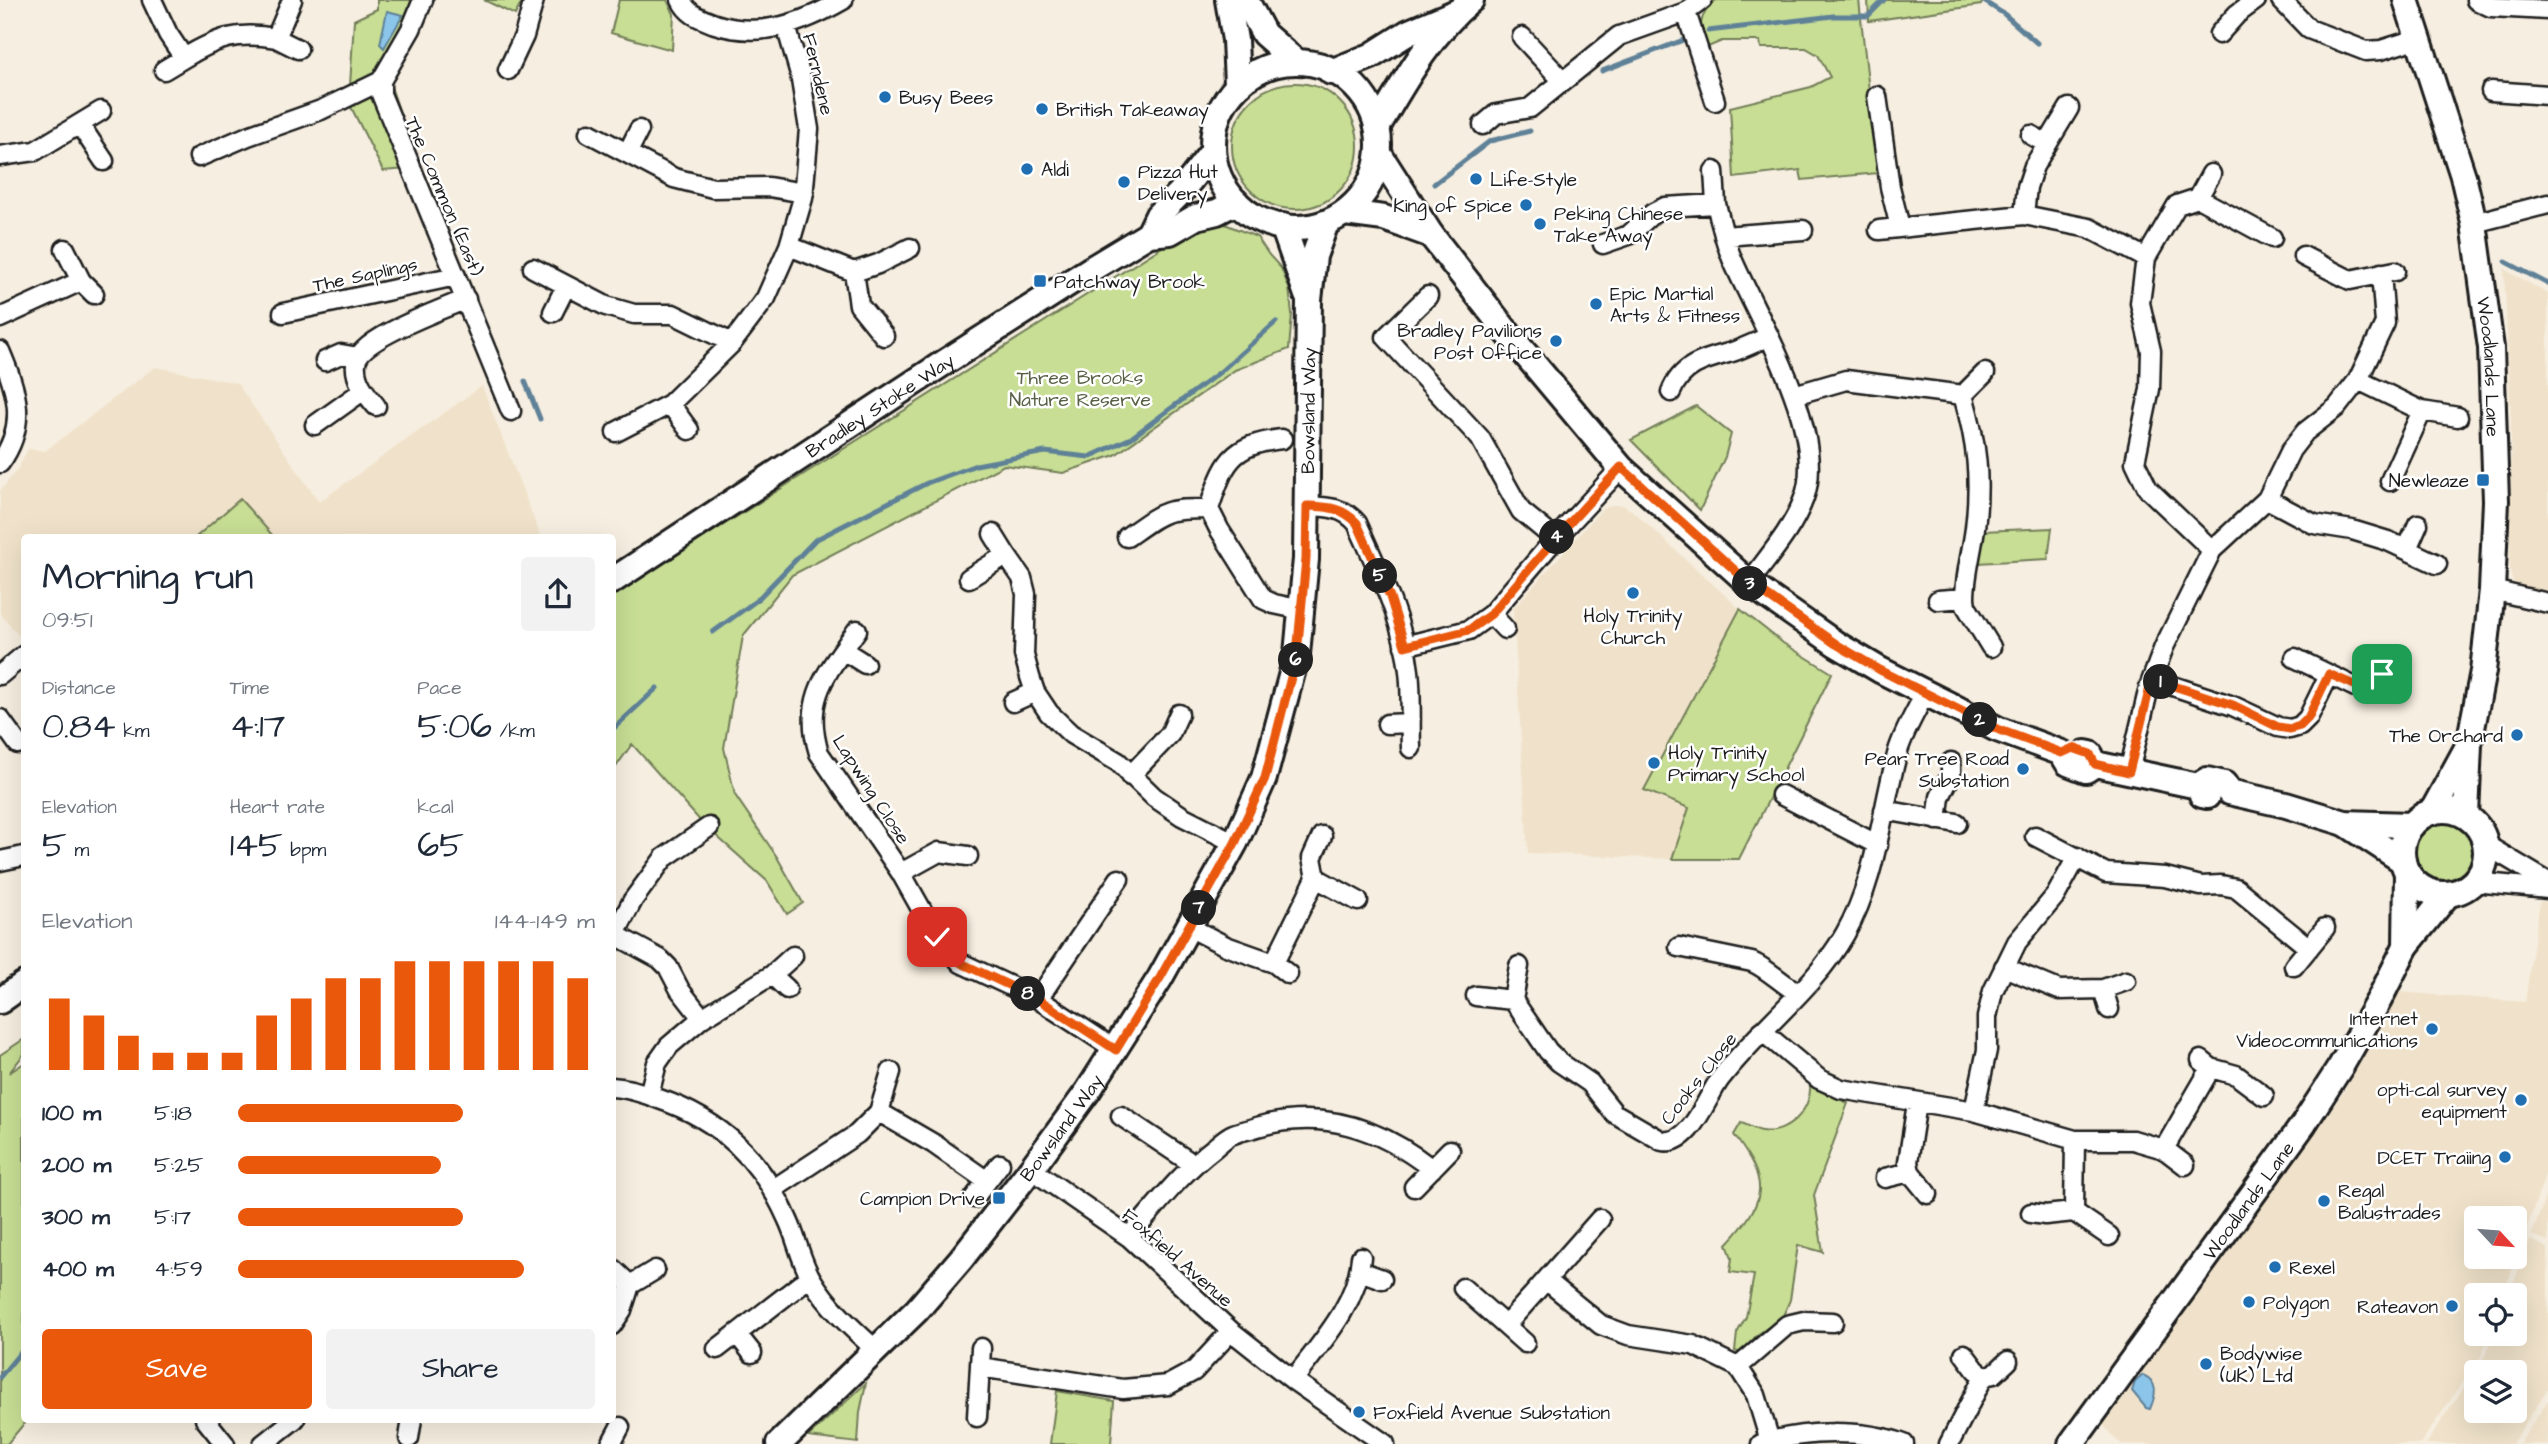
<!DOCTYPE html>
<html lang="en">
<head>
<meta charset="utf-8">
<style>
	body { margin:0; font-family:"Architects Daughter",sans-serif; background:#f2f2f3; color:#1f2937; height:100vh; display:flex; flex-direction:column; font-size:26px; white-space:nowrap }
	* { box-sizing:border-box; margin:0 }
	p { font-size:23px; color:#747a83 }
	.icon { flex:none; width:38px; height:38px; fill:none; stroke:currentColor; stroke-width:2; stroke-linecap:round; stroke-linejoin:round }
	.map { position:relative; flex:1; overflow:hidden }
	.side { position:absolute; left:21px; top:534px; width:595px; height:889px; display:flex; flex-direction:column; background:#fff; border-radius:7px; box-shadow:0 7px 28px #0002 }
	.side>* { flex:none }
	.needle { width:46px; rotate:116deg }
	.tools { position:absolute; left:2464px; top:1206px; display:grid; gap:14px }
	.tools a { display:grid; place-items:center; width:63px; height:63px; border-radius:7px; background:#fff; box-shadow:0 7px 28px #0002; font-size:35px }
	.pin { position:absolute; display:grid; place-items:center; width:60px; height:60px; color:#fff; margin:-30px; border-radius:14px; box-shadow:0 4px 10px #0006 }
	.km { position:absolute; width:35px; height:35px; margin:-18px; border-radius:50%; background:#222; color:#fff; font-size:19px; line-height:35px; text-align:center }
	.round { display:grid; place-items:center; flex:none; width:74px; height:74px; border-radius:7px; background:#f2f2f3 }
	.overview { display:flex; align-items:center; justify-content:space-between; height:119px; padding:0 21px }
	h1 { font-size:38px; font-weight:600; line-height:52px }
	.metrics { display:grid; grid-template-columns:repeat(3,1fr); gap:10px; height:119px; padding:7px 21px }
	.metrics div { display:grid; align-content:center }
	.metrics b { font-size:35px; font-weight:600 }
	.metrics small { font-size:19px; font-weight:400 }
	.metrics p { font-size:19px }
	.chart { height:196px; padding:14px 21px }
	.chart p { display:flex; justify-content:space-between }
	.chart svg { width:100%; height:126px; margin-top:7px; stroke:#ea580c; stroke-width:6 }
	.action { display:flex; gap:14px; margin-top:auto; padding:14px 21px }
	.action a { flex:1; height:80px; border-radius:7px; background:#ea580c; color:#fff; font-size:28px; font-weight:600; line-height:80px; text-align:center }
	.action a+a { background:#f2f2f3; color:#1f2937 }
	ul { padding:0 21px; list-style:none; font-size:23px }
	li { display:grid; grid-template-columns:112px 84px 1fr; align-items:center; height:52px }
	li i { height:18px; border-radius:9px; background:#ea580c }
	.map>svg:first-child { display:block }
	.built { fill:#f0e2ca; fill-rule:evenodd }
	.green { fill:#c7de94; stroke:#727d58; stroke-width:2 }
	.water { fill:#8bc5ea; stroke:#5f8198; stroke-width:2 }
	.lines { fill:none; stroke-linecap:round; stroke-linejoin:round }
	.stream { stroke:#5f8198; stroke-width:5 }
	.street-casing { stroke:#1c1c1c; stroke-width:23 }
	.secondary-casing { stroke:#1c1c1c; stroke-width:30 }
	.street { stroke:#fff; stroke-width:18 }
	.secondary { stroke:#fff; stroke-width:24 }
	.route-casing { stroke:#fff; stroke-width:14 }
	.route { stroke:#ea580c; stroke-width:9 }
	.poi-dot { fill:#1f6fb2; stroke:#fff; stroke-width:2.5 }
	.labels { text-anchor:middle; stroke-width:5; stroke-linejoin:round; paint-order:stroke }
	.street-label { font-size:19px; fill:#1c1c1c; stroke:#fff }
	.poi-label { font-size:19px; fill:#1c1c1c; stroke:#fff; text-anchor:start }
	.park-label { font-size:19px; fill:#586046; stroke:#fff }
</style>
</head>
<body>
<div class="map">
<svg width="2548" height="1444" viewBox="0 0 2548 1444">
	<rect width="100%" height="100%" fill="#f6eee0"/>
	<filter id="ink" filterUnits="userSpaceOnUse"><feTurbulence type="fractalNoise" baseFrequency=".0143" numOctaves="2"/><feDisplacementMap in="SourceGraphic" scale="14" xChannelSelector="R" yChannelSelector="G"/><feConvolveMatrix kernelMatrix="1 2 1 2 8 2 1 2 1" color-interpolation-filters="sRGB"/></filter>
	<g filter="url(#ink)">
		<path class="built" d="M2504,269L2548,294V595L2520,588L2512,580L2510,569L2511,419Z
			M155,367L237,383L319,502L482,386L541,537H24V642L0,613V491L19,467L28,449L45,451Z
			M1612,505H1623L1634,512L1740,609L1783,643L1832,673L1739,859H1672L1528,853L1513,609L1601,510Z
			M2540,901L2548,902V1167L2503,1295H2476V1334H2489L2481,1356L2420,1444H2122L2114,1438L2103,1425L2343,1093L2399,992L2525,1002ZM2476,1218H2515V1256H2476Z
			M2548,1189V1241L2532,1235Z
			M2530,1240L2548,1248V1388L2512,1444H2426L2487,1353L2494,1334H2515V1295H2509ZM2515,1372V1410H2476V1372Z
			M2548,1400V1444H2519Z"/>
		<path class="green" d="M377,0H431L388,78L419,168L383,171L349,103L354,20L377,9Z
			M484,0H523L515,15Z
			M619,0H667L674,14L672,50L611,33Z
			M1716,0H1859L1878,173L1802,180L1800,170L1734,178L1730,107L1811,87L1830,77L1818,55L1806,48H1761L1760,41H1722L1703,49C1699,28 1698,15 1716,0Z
			M1868,0H1983L1981,5L1869,21Z
			M1232 146a63 63 0 1 1 126 0a63 63 0 1 1-126 0Z
			M1215,220L1257,237L1269,255L1281,268L1289,288L1292,314L1289,349L1235,370L1115,455L1063,473L1004,465L792,575L743,636L724,748L735,795L777,857L803,903L787,914L767,881L703,824L632,744L613,771V595L1170,242Z
			M1696,406L1731,434L1725,457L1700,510L1631,440Z
			M240,499L274,537H196Z
			M2052,528L2048,559L1978,563L1982,531Z
			M1740,609L1783,643L1832,673L1739,859H1672L1689,808L1644,790Z
			M2414 851a29 29 0 1 1 58 0a29 29 0 1 1-58 0Z
			M24,1039V1054L9,1073L24,1063V1419H28L7,1444H0V1055Z
			M1810,1086L1848,1103L1814,1195L1823,1252L1798,1245L1790,1300L1782,1318L1757,1335L1741,1353L1735,1351L1737,1333L1746,1317L1754,1275L1730,1272L1732,1258L1727,1244C1768,1200 1769,1182 1734,1135L1741,1123C1748,1125 1755,1130 1762,1131C1787,1136 1812,1109 1810,1086Z
			M866,1383L860,1412L858,1443L808,1437Z
			M1057,1391L1114,1401L1111,1444H1050Z"/>
		<path class="water" d="M387,11L403,15L384,48L380,44Z
			M2143,1375C2159,1382 2156,1395 2150,1409L2146,1408L2132,1391L2135,1382Z"/>
		<g class="lines">
			<path class="stream" d="M1982,0L2004,14L2037,43
				M1708,31L1833,16H1868L1884,0
				M1602,71L1686,39
				M1434,184L1490,141L1530,131
				M2506,262L2548,284
				M525,381L540,419
				M713,632L757,600L815,540L927,483L976,465L1045,452L1089,457L1131,438L1220,372L1276,322
				M612,730L657,688
				M0,1377L24,1348"/>
			<defs>
				<path id="street" d="M152,0L168,34L184,58C217,38 237,31 276,38L292,0
					M423,0L411,29L381,81V94L511,411
					M681,0C688,15 700,18 715,24C761,39 803,23 843,0
					M2281,0L2309,29L2366,51L2381,50L2419,38
					M2476,0L2491,7L2548,10
					M1686,12L1715,101
					M2219,34L2237,14L2256,0
					M1522,37L1562,80
					M276,38L298,49
					M164,70L184,58
					M508,70L524,36L534,0
					M2491,91L2548,95
					M1877,96L1890,187L1900,227
					M80,125L104,161
					M1483,125L1496,114L1530,108L1619,36L1686,12L1702,0
					M589,133L674,178L713,188L769,187L804,193
					M2031,135L2047,144
					M628,152L639,130
					M0,156L35,151L101,111
					M199,157L248,136L321,110L381,81
					M1714,171L1716,204
					M2198,198L2272,238
					M2024,215L2027,187L2034,166L2069,108
					M2474,223L2548,204
					M1879,230L2024,215L2089,228L2146,258L2140,303L2151,351L2150,389L2135,462L2148,489L2212,550L2164,647L2149,687L2129,772
					M1724,236L1803,230
					M1603,244L1629,235L1653,213L1665,207L1716,204C1721,223 1725,243 1733,261C1759,321 1828,433 1804,498C1793,529 1768,557 1749,583
					M789,246L854,272L878,264L910,248
					M65,249L81,281L94,294
					M2303,256L2350,280L2395,271
					M2146,258L2177,205L2198,198L2211,174
					M533,268L606,306L634,314H673L732,343
					M854,272L859,305L884,336
					M1428,296L1386,337L1480,438L1521,511L1555,539
					M553,312L566,286
					M283,313L456,276
					M0,318L81,281
					M0,351C17,391 28,424 0,463
					M325,361L341,354L358,357
					M2358,380L2422,411L2458,417
					M1671,392C1682,364 1706,359 1732,352C1744,348 1756,342 1768,337
					M1794,395L1846,380L1963,395L1985,373
					M1963,395C1977,443 1981,478 1975,528C1972,552 1965,575 1965,598L1966,606L1991,647
					M670,404L689,430
					M376,406C366,394 354,380 356,363C359,338 442,310 466,299
					M315,425L364,390
					M616,432L670,404L732,343L766,298L789,246L803,198L809,129L800,74L786,26
					M2390,481L2422,411
					M2267,499L2314,524L2352,530L2388,541L2437,564
					M1307,506C1328,507 1343,507 1357,523C1378,570 1403,619 1409,671C1412,696 1410,722 1411,748
					M1209,509L1219,529L1263,599L1274,604L1302,610
					M1209,509C1224,463 1230,445 1282,439
					M993,534L1006,555
					M1127,537C1164,511 1163,509 1209,509
					M2407,549L2418,524
					M2212,550L2267,499L2291,450L2305,432L2337,407L2358,380L2385,323L2381,273
					M969,578L1006,555L1022,578L1026,594L1024,655L1030,677L1035,692L1049,713L1071,734L1118,762L1154,797L1182,816L1235,843
					M2492,590L2548,603
					M1938,600L1965,598
					M1505,629L1491,614L1555,539L1621,468
					M857,630C827,673 802,698 819,753L901,873L937,937L961,963L1038,999L1116,1050
					M1404,646L1469,630L1491,614
					M843,650L865,664
					M2295,658L2355,687C2366,689 2374,681 2382,674
					M0,675L24,655
					M2152,679L2233,706L2278,727L2290,729L2300,726L2308,718L2329,675
					M1013,702L1035,692
					M0,719L18,744
					M1387,724L1410,723
					M1130,776L1170,734L1179,714
					M1781,795L1878,845
					M1884,810L1957,823
					M1937,820L1940,797L1951,775V762
					M1322,836L1312,858L1316,878L1358,901
					M2035,836L2106,873L2165,877L2201,886L2221,885L2236,888L2309,948
					M2486,845L2548,882
					M0,861L24,856
					M901,873L939,852L968,856
					M2474,882L2548,889
					M1189,927L1226,946L1274,963L1288,974
					M612,933L660,959L668,967L680,990L702,1018
					M615,934L633,900L664,858L709,827
					M1679,947L1752,962C1768,969 1781,983 1798,993
					M1274,963L1316,878
					M1519,966L1513,1000L1548,1051L1559,1062L1590,1083L1614,1113L1662,1141C1691,1146 1706,1098 1720,1079C1758,1029 1814,989 1845,934C1877,878 1881,812 1898,751C1904,731 1916,712 1925,693
					M2294,966L2325,928
					M2004,967L2059,990L2103,989L2126,981
					M772,975L787,989
					M2103,989L2109,1009
					M1476,996L1513,1000
					M1038,999L1119,879
					M1762,1031L1819,1079L1841,1089L1974,1111L2075,1140H2133L2164,1149L2185,1165
					M2201,1060L2211,1068L2236,1075L2264,1096
					M612,1087C629,1088 644,1093 659,1099C721,1120 762,1160 788,1220C797,1239 801,1262 812,1280C829,1308 853,1329 877,1351
					M649,1095L657,1063L669,1046L702,1018L772,975L793,956
					M1917,1103L1908,1162L1910,1172L1928,1194
					M1974,1111L1987,1050V1017L1993,991L2017,942L2056,895L2077,857
					M879,1112L934,1144L987,1181
					M1121,1116L1193,1164
					M2075,1140L2074,1212L2109,1236
					M2164,1149L2211,1068
					M1031,1169L1129,1237L1231,1331L1293,1380L1385,1444
					M1885,1178L1910,1172
					M1414,1187L1450,1150
					M772,1190L857,1134L879,1112L891,1072
					M974,1198L1000,1164
					M2031,1213L2045,1215L2074,1212
					M1129,1237C1156,1206 1181,1173 1214,1148C1219,1144 1225,1138 1231,1135C1239,1131 1249,1130 1257,1127C1323,1108 1380,1128 1432,1169
					M612,1268L630,1285L622,1310L612,1325
					M1360,1271L1382,1279
					M1546,1280L1601,1325L1628,1335L1693,1345L1738,1367L1756,1395L1770,1441
					M630,1285L655,1270
					M1463,1288L1525,1343
					M1506,1325L1600,1219
					M737,1334L752,1353
					M717,1349L810,1277
					M980,1367L1123,1389L1168,1385L1194,1371L1231,1331
					M1738,1367L1787,1325L1804,1321L1833,1322
					M1984,1376L1994,1374L2008,1361
					M1293,1380C1320,1344 1358,1304 1361,1257
					M977,1417L981,1348
					M205,1419L225,1444
					M409,1438L412,1419
					M263,1444L295,1419
					M611,1444L620,1427
					M1761,1444C1804,1430 1862,1429 1904,1444
					M1949,1444L1984,1376L1976,1370L1964,1354"/>
				<g id="secondary">
					<path d="M1228,0L1235,40L1237,84"/>
					<path d="M1246,0L1264,34L1295,61"/>
					<path id="s1" d="M2406,0L2463,176L2474,223L2491,348L2496,501L2492,590L2483,671L2469,744L2466,816"/>
					<circle cx="1296" cy="145" r="83"/>
					<path d="M1331,72L1371,56L1409,32L1454,13"/>
					<path d="M1378,126C1404,82 1431,33 1471,0"/>
					<path d="M1381,157L1431,235L1506,331L1621,468L1749,583L1836,644L1880,670L1997,729L2062,753L2068,763L2086,770L2095,764"/>
					<path d="M1345,213L1384,218L1431,235"/>
					<path d="M1283,226L1307,295"/>
					<path d="M1149,234L1158,215L1181,192L1212,152"/>
					<path id="s2" d="M612,581L939,366L1091,269L1149,234L1170,232L1196,217L1217,212L1236,202"/>
					<path d="M2085,753L2090,754L2095,764L2198,786L2202,795L2207,796"/>
					<path d="M2198,786L2207,780L2224,784L2229,792L2286,805L2345,823L2412,825"/>
					<circle cx="2444" cy="852" r="42"/>
					<path d="M2432,812L2467,748"/>
					<path d="M2345,823L2403,861"/>
					<path d="M2406,946L2407,872"/>
					<path d="M0,1001L24,984"/>
					<path id="s3" d="M779,1444L917,1310L961,1259L1031,1169L1088,1091L1160,978L1235,843L1264,778L1297,654L1306,559L1309,300L1314,256L1326,223"/>
					<path id="s4" d="M2071,1444L2303,1125L2341,1066L2379,1000L2406,946L2448,894"/>
				</g>
			</defs>
			<use href="#street" class="street-casing"/>
			<use href="#secondary" class="secondary-casing"/>
			<use href="#street" class="street"/>
			<use href="#secondary" class="secondary"/>
		</g>
	</g>
	<g class="lines" filter="url(#ink)">
		<defs>
			<path id="route" d="M937,937L961,963L1038,999L1116,1050L1160,978L1235,843L1265,778L1297,654L1306,559L1307,506C1328,507 1342,507 1357,523L1390,597L1405,646L1469,630L1491,614L1555,539L1621,467L1749,583L1836,644L1880,670L1997,729L2062,753L2073,748L2090,754L2095,764L2129,772L2152,679L2233,705L2278,727L2290,729L2300,726L2308,718L2329,674L2361,688L2371,684L2382,674"/>
		</defs>
		<use href="#route" class="route-casing"/>
		<use href="#route" class="route"/>
	</g>
	<g class="poi-dot">
		<circle cx="885" cy="97" r="7"/>
		<circle cx="1042" cy="109" r="7"/>
		<circle cx="1027" cy="169" r="7"/>
		<circle cx="1476" cy="179" r="7"/>
		<circle cx="1124" cy="182" r="7"/>
		<circle cx="1526" cy="205" r="7"/>
		<circle cx="1540" cy="224" r="7"/>
		<rect x="1033" y="274" width="14" height="14" rx="3.5"/>
		<circle cx="1596" cy="304" r="7"/>
		<circle cx="1556" cy="341" r="7"/>
		<rect x="2476" y="473" width="14" height="14" rx="3.5"/>
		<circle cx="1633" cy="593" r="7"/>
		<circle cx="2517" cy="735" r="7"/>
		<circle cx="1654" cy="763" r="7"/>
		<circle cx="2023" cy="769" r="7"/>
		<circle cx="2432" cy="1029" r="7"/>
		<circle cx="2521" cy="1100" r="7"/>
		<circle cx="2505" cy="1157" r="7"/>
		<rect x="992" y="1191" width="14" height="14" rx="3.5"/>
		<circle cx="2324" cy="1201" r="7"/>
		<circle cx="2275" cy="1267" r="7"/>
		<circle cx="2249" cy="1302" r="7"/>
		<circle cx="2452" cy="1306" r="7"/>
		<circle cx="2206" cy="1364" r="7"/>
		<circle cx="1359" cy="1412" r="7"/>
	</g>
	<g class="labels">
		<g class="street-label">
			<text transform="translate(819 74) rotate(77)" y="7">Ferndene</text>
			<text transform="translate(445 196) rotate(67)" y="7">The Common (East)</text>
			<text transform="translate(365 274) rotate(-12)" y="7">The Saplings</text>
			<text dy="7" stroke="none"><textPath href="#s1" startOffset="378">Woodlands Lane</textPath></text>
			<text dy="7" stroke="none"><textPath href="#s2" startOffset="320">Bradley Stoke Way</textPath></text>
			<text dy="7" stroke="none"><textPath href="#s3" startOffset="1202">Bowsland Way</textPath></text>
			<text transform="translate(872 789) rotate(57)" y="7">Lapwing Close</text>
			<text transform="translate(1698 1078) rotate(-52)" y="7">Cooks Close</text>
			<text dy="7" stroke="none"><textPath href="#s3" startOffset="425">Bowsland Way</textPath></text>
			<text dy="7" stroke="none"><textPath href="#s4" startOffset="301">Woodlands Lane</textPath></text>
			<text transform="translate(1178 1257) rotate(41)" y="7">Foxfield Avenue</text>
		</g>
		<g class="poi-label">
			<text x="899" y="104">Busy Bees</text>
			<text x="1056" y="116">British Takeaway</text>
			<text x="1041" y="176">Aldi</text>
			<text x="1138" y="178">Pizza Hut<tspan x="1138" dy="22">Delivery</tspan></text>
			<text x="1490" y="186">Life-Style</text>
			<text x="1512" y="212" text-anchor="end">King of Spice</text>
			<text x="1554" y="220">Peking Chinese<tspan x="1554" dy="22">Take Away</tspan></text>
			<text x="1054" y="288">Patchway Brook</text>
			<text x="1610" y="300">Epic Martial<tspan x="1610" dy="22">Arts &amp; Fitness</tspan></text>
			<text x="1542" y="337" text-anchor="end">Bradley Pavilions<tspan x="1542" dy="22">Post Office</tspan></text>
			<text x="2469" y="487" text-anchor="end">Newleaze</text>
			<text x="1633" y="622" text-anchor="middle">Holy Trinity<tspan x="1633" dy="22">Church</tspan></text>
			<text x="2503" y="742" text-anchor="end">The Orchard</text>
			<text x="1668" y="759">Holy Trinity<tspan x="1668" dy="22">Primary School</tspan></text>
			<text x="2009" y="765" text-anchor="end">Pear Tree Road<tspan x="2009" dy="22">Substation</tspan></text>
			<text x="2418" y="1025" text-anchor="end">Internet<tspan x="2418" dy="22">Videocommunications</tspan></text>
			<text x="2507" y="1096" text-anchor="end">opti-cal survey<tspan x="2507" dy="22">equipment</tspan></text>
			<text x="2491" y="1164" text-anchor="end">DCET Traiing</text>
			<text x="2338" y="1197">Regal<tspan x="2338" dy="22">Balustrades</tspan></text>
			<text x="985" y="1205" text-anchor="end">Campion Drive</text>
			<text x="2289" y="1274">Rexel</text>
			<text x="2263" y="1309">Polygon</text>
			<text x="2438" y="1313" text-anchor="end">Rateavon</text>
			<text x="2220" y="1360">Bodywise<tspan x="2220" dy="22">(UK) Ltd</tspan></text>
			<text x="1373" y="1419">Foxfield Avenue Substation</text>
		</g>
		<g class="park-label">
			<text x="1080" y="384">Three Brooks<tspan x="1080" dy="22">Nature Reserve</tspan></text>
		</g>
	</g>
</svg>
<div class="tools">
<a><svg class="needle" viewBox="-14 -14 28 28"><path d="M0-13l5 13h-10z" fill="#e53935"/><path d="M0 13l5-13h-10z" fill="#747a83"/></svg></a>
<a><svg class="icon" aria-label="locate" viewBox="0 0 24 24"><circle cx="12" cy="12" r="6"/><path d="M12 2v4M12 18v4M2 12h4M18 12h4"/></svg></a>
<a><svg class="icon" aria-label="layers" viewBox="0 0 24 24"><path d="M12 4l9 5-9 5-9-5zM3 14l9 5 9-5"/></svg></a>
</div>
<div class="pin" style="left:2382px;top:674px;background:#1e9e55"><svg class="icon" aria-label="arrive" viewBox="0 0 24 24"><path d="M6 21V4h12l-3 4 3 4H6"/></svg></div>
<div class="pin" style="left:937px;top:937px;background:#d93025"><svg class="icon" aria-label="check" viewBox="0 0 24 24"><path d="M5 12l5 5 9-10"/></svg></div>
<b class="km" style="left:2161px;top:682px">1</b>
<b class="km" style="left:1980px;top:720px">2</b>
<b class="km" style="left:1750px;top:584px">3</b>
<b class="km" style="left:1557px;top:537px">4</b>
<b class="km" style="left:1380px;top:576px">5</b>
<b class="km" style="left:1296px;top:660px">6</b>
<b class="km" style="left:1199px;top:908px">7</b>
<b class="km" style="left:1028px;top:994px">8</b>
<section class="side">
<div class="overview"><div><h1>Morning run</h1><p>09:51</p></div><a class="round"><svg class="icon" aria-label="share" viewBox="0 0 24 24"><path d="M12 15V3M7 8l5-5 5 5M5 13v7h14v-7"/></svg></a></div>
<div class="metrics">
<div><p>Distance</p><b>0.84<small> km</small></b></div>
<div><p>Time</p><b>4:17</b></div>
<div><p>Pace</p><b>5:06<small> /km</small></b></div>
</div>
<div class="metrics">
<div><p>Elevation</p><b>5<small> m</small></b></div>
<div><p>Heart rate</p><b>145<small> bpm</small></b></div>
<div><p>kcal</p><b>65</b></div>
</div>
<div class="chart"><p><span>Elevation</span>144–149 m</p>
<svg viewBox="0 0 160 44" preserveAspectRatio="none"><path d="M5 44V19M15 44V25M25 44V32M35 44V38M45 44V38M55 44V38M65 44V25M75 44V19M85 44V12M95 44V12M105 44V6M115 44V6M125 44V6M135 44V6M145 44V6M155 44V12"/></svg>
</div>
<ul>
<li><b>100 m</b>5:18<i style="width:63%"></i></li>
<li><b>200 m</b>5:25<i style="width:57%"></i></li>
<li><b>300 m</b>5:17<i style="width:63%"></i></li>
<li><b>400 m</b>4:59<i style="width:80%"></i></li>
</ul>
<div class="action"><a>Save</a><a>Share</a></div>
</section>
</div>
</body>
</html>
